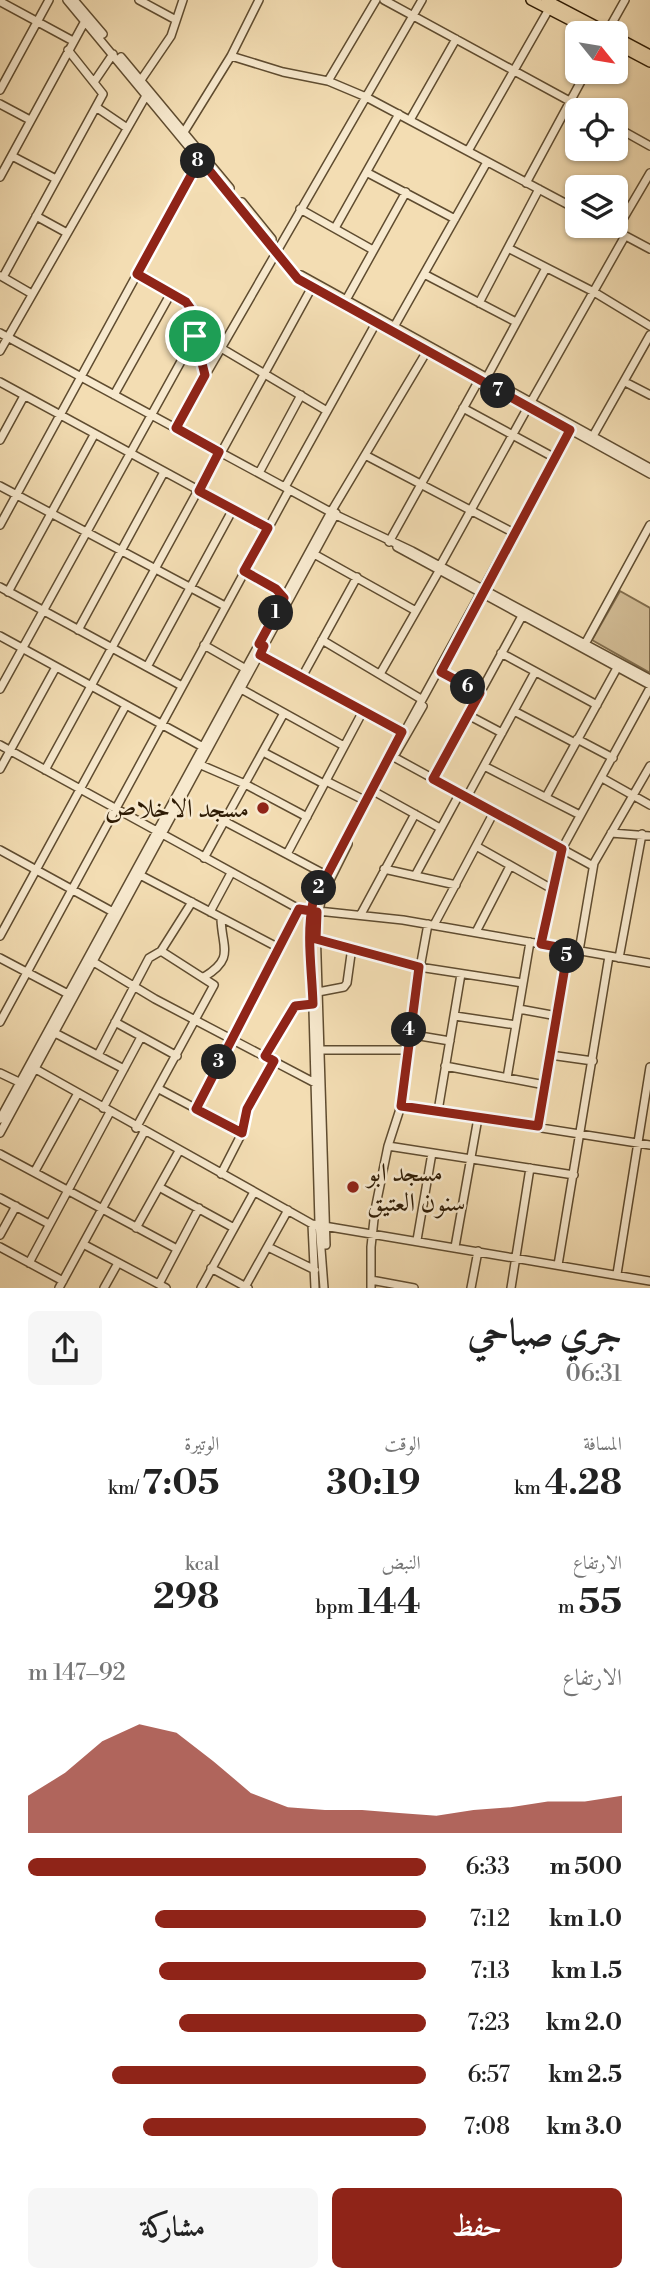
<!DOCTYPE html>
<html lang="ar">
<head>
<meta charset="utf-8">
<style>
	body { margin:0; font-family:"Libre Bodoni",Amiri,serif; background:#f6f6f6; color:#222; direction:rtl; height:100vh; display:flex; flex-direction:column; font-size:26px; white-space:nowrap }
	* { box-sizing:border-box; margin:0 }
	p { font-size:23px; color:#767676 }
	.icon { flex:none; width:38px; height:38px; fill:none; stroke:currentColor; stroke-width:2; stroke-linecap:round; stroke-linejoin:round }
	.map { position:relative; height:1288px; overflow:hidden; direction:ltr }
	.drawer { display:flex; flex-direction:column; background:#fff; flex:1 }
	.drawer>* { flex:none }
	.needle { width:46px; rotate:120deg }
	.controls { position:absolute; left:565px; top:21px; display:grid; gap:14px }
	.controls a { display:grid; place-items:center; width:63px; height:63px; border-radius:10px; background:#fff; box-shadow:0 2px 5px #0004; font-size:35px }
	.pin { position:absolute; display:grid; place-items:center; width:60px; height:60px; color:#fff; margin:-30px; border:4px solid #fff; border-radius:50%; box-shadow:0 2px 7px #0007 }
	.km { position:absolute; width:35px; height:35px; margin:-18px; border-radius:50%; background:#222; color:#fff; font-size:19px; line-height:35px; text-align:center }
	.round { display:grid; place-items:center; flex:none; width:74px; height:74px; border-radius:10px; background:#f6f6f6 }
	.overview { display:flex; align-items:center; justify-content:space-between; height:119px; padding:0 28px }
	h1 { font-size:38px; font-weight:700; line-height:52px }
	.figures { display:grid; grid-template-columns:repeat(3,1fr); gap:10px; height:119px; padding:7px 28px }
	.figures div { display:grid; align-content:center }
	.figures b { font-size:35px; font-weight:700 }
	.figures small { font-size:19px; font-weight:400 }
	.figures p { font-size:19px }
	.chart { height:196px; padding:14px 28px }
	.chart p { display:flex; justify-content:space-between }
	.chart svg { width:100%; height:126px; margin-top:7px; fill:#8f2418; opacity:.7 }
	.button { display:flex; gap:14px; margin-top:auto; padding:14px 28px }
	.button a { flex:1; height:80px; border-radius:10px; background:#8f2418; color:#fff; font-size:28px; font-weight:700; line-height:80px; text-align:center }
	.button a+a { background:#f6f6f6; color:#222 }
	ul { padding:0 28px; list-style:none; font-size:23px }
	li { display:grid; grid-template-columns:112px 84px 1fr; align-items:center; height:52px }
	li i { height:18px; border-radius:9px; background:#8f2418 }
	.map>svg:first-child { display:block }
	.green { fill:#d2bc95; stroke:#806c4c; stroke-width:2 }
	.lines { fill:none; stroke-linecap:round; stroke-linejoin:round }
	.minor-casing { stroke:#5f4c30; stroke-width:10 }
	.major-casing { stroke:#2e1b04; stroke-width:12 }
	.minor { stroke:#f7e9ce; stroke-width:7 }
	.major { stroke:#f3ddb3; stroke-width:9 }
	.route-casing { stroke:#fff; stroke-width:14 }
	.route { stroke:#8f2418; stroke-width:9 }
	.poi-dot { fill:#8f2418; stroke:#f7e9ce; stroke-width:2.5 }
	.labels { text-anchor:middle; stroke-width:5; stroke-linejoin:round; paint-order:stroke }
	.poi-label { font-size:26px; fill:#2e1b04; stroke:#f7e9ce; text-anchor:end }
</style>
</head>
<body>
<div class="map">
<svg width="650" height="1288" viewBox="0 0 650 1288">
	<rect width="100%" height="100%" fill="#f3ddb3"/>
	<filter id="stains"><feTurbulence type="fractalNoise" baseFrequency=".00286" numOctaves="4"/><feColorMatrix values="0 0 0 0 .2 0 0 0 0 .09 0 0 0 0 .02 0 0 0 .5 -.17"/></filter>
	<radialGradient id="worn" r=".72"><stop offset=".6" stop-color="#630" stop-opacity="0"/><stop offset="1" stop-color="#630" stop-opacity=".3"/></radialGradient>
	<path class="green" d="M620,591L650,608V673L592,640Z"/>
	<g class="lines">
		<defs>
			<path id="minor" d="M67,0L298,279L650,474
				M74,0L103,34
				M139,0L176,20
				M384,0L586,110
				M1,2L73,41
				M607,32L625,0
				M231,56L283,72L328,81L366,97L578,210
				M121,57L230,188
				M141,80L171,36L183,0
				M328,81L376,0
				M94,82L113,54
				M0,90L49,0
				M0,104L30,120
				M96,107L127,128
				M410,120L456,39
				M616,127L650,146
				M184,132L231,56L259,0
				M468,151L549,9
				M12,156L56,179
				M368,173L455,219
				M0,177L85,21
				M526,183L586,72
				M242,202L272,239
				M300,209L373,250
				M36,216L67,233
				M607,226L650,249
				M335,228L399,114
				M616,231L650,173
				M508,248L594,292L650,326
				M137,274L189,306L205,374
				M424,274L516,322
				M301,275L650,468
				M1,276L32,294
				M3,277L103,94L68,50
				M346,300L406,192
				M479,303L539,189
				M394,327L487,162
				M0,333L336,515L412,551L650,679
				M221,348L327,411
				M0,351L147,94
				M487,377L546,268
				M0,382L268,528
				M625,382L650,395
				M114,395L171,293
				M531,402L625,236
				M463,408L555,458
				M175,428L422,0
				M593,436L650,335
				M0,440L24,396
				M221,453L312,287
				M365,455L514,533
				M259,473L301,395
				M0,486L225,606
				M285,487L376,323
				M0,525L201,157
				M389,542L479,380
				M397,547L650,685
				M314,554L416,611
				M440,566L528,407
				M245,571L276,589L284,598
				M0,587L182,686
				M8,592L94,435
				M78,630L164,472
				M0,636L203,747
				M322,640L421,699
				M585,644L650,525
				M204,645L246,669
				M501,653L597,705
				M260,655L402,732
				M147,667L233,509
				M441,672L479,693
				M380,674L439,571
				M302,677L357,577
				M0,689L195,336
				M241,689L344,746
				M514,711L575,743
				M468,715L502,733
				M577,739L613,758
				M0,745L299,909L403,920L650,963
				M263,752L324,784
				M396,753L423,706
				M390,755L593,866
				M201,765L245,784L307,817
				M484,766L580,815
				M0,769L56,667
				M45,770L219,452
				M602,778L650,805
				M433,779L522,616
				M326,781L366,801
				M375,792L440,828
				M467,797L535,672
				M546,797L617,668
				M224,821L326,875
				M611,833L650,836
				M476,846L552,889
				M0,850L113,912
				M287,854L363,711
				M204,858L284,713
				M384,869L456,885
				M140,875L279,948
				M415,876L460,793
				M210,912L231,873
				M361,914L415,814
				M434,925L494,812
				M476,932L510,866
				M0,936L126,705
				M312,938L419,967L523,983
				M541,944L562,849L650,688
				M579,951L594,863L650,766
				M0,958L68,994
				M619,958L642,834
				M92,961L155,999L315,1083
				M204,977C235,958 222,948 221,919
				M318,992L344,987L347,983L352,947
				M519,1009L557,1016
				M455,1016L516,1025
				M0,1022L289,490
				M115,1022L177,1056
				M55,1033L124,1069
				M408,1034L450,1041
				M320,1050H407
				M98,1055L149,958L161,951L192,902
				M550,1055L593,1061
				M266,1056L295,1006L313,1004
				M445,1066L545,1085
				M32,1067L312,1224L650,1281
				M0,1073L21,1083
				M507,1078L530,942
				M159,1089L242,1133
				M401,1106L650,1145
				M103,1108L141,1037
				M196,1109L299,909
				M438,1111L461,974
				M0,1119L331,512L427,351
				M538,1126L568,949
				M136,1128L214,985L161,951
				M0,1133L336,513
				M388,1146L574,1175
				M0,1154L177,1249
				M35,1171L78,1093
				M221,1174L242,1133L248,1109L274,1061
				M159,1187L234,1228
				M0,1198L49,1224
				M312,1224L315,1288
				M136,1228L179,1151
				M0,1235L16,1206
				M417,1240L432,1153
				M83,1244L166,1288
				M326,1245L316,926L322,896L348,844
				M0,1247L63,1281
				M268,1247L315,1270
				M455,1247L478,1118
				M29,1263L110,1112
				M558,1265L609,956
				M211,1268L248,1288
				M617,1274L650,1067
				M371,1280L414,1288
				M159,1284L199,1208
				M245,1287L288,1210
				M59,1288L144,1132
				M104,1288L118,1263
				M201,1288L254,1192
				M324,1288L319,1223L311,938L313,902L326,875L570,430
				M371,1288V1247L375,1210L388,1146L401,1106L408,1034L428,924
				M471,1288L478,1251
				M511,1288L530,1168"/>
			<path id="major" d="M531,0L595,33
				M546,0L609,33
				M616,37L650,55
				M616,44L650,62"/>
		</defs>
		<use href="#minor" class="minor-casing"/>
		<use href="#major" class="major-casing"/>
		<use href="#minor" class="minor"/>
		<use href="#major" class="major"/>
	</g>
	<g class="lines">
		<defs>
			<path id="route" d="M195,336L205,375L176,428L219,452L199,491L268,528L244,571L276,589L284,598L259,644L264,646L260,655L402,732L313,902C306,934 312,971 313,1004L295,1006L265,1056L274,1061L247,1109L242,1133L196,1109L299,909L317,912L316,939L419,967L401,1106L538,1126L568,949L541,944L562,849L433,779L480,693L441,672L570,430L298,279L200,159L137,274L186,302L191,309L195,336"/>
		</defs>
		<use href="#route" class="route-casing"/>
		<use href="#route" class="route"/>
	</g>
	<g class="poi-dot">
		<circle cx="263" cy="808" r="7"/>
		<circle cx="353" cy="1187" r="7"/>
	</g>
	<g class="labels">
		<g class="poi-label">
			<text x="249" y="817">مسجد الاخلاص</text>
			<text x="367" y="1181" text-anchor="start">مسجد ابو<tspan x="367" dy="30">سنون العتيق</tspan></text>
		</g>
	</g>
	<rect width="100%" height="100%" filter="url(#stains)"/>
	<rect width="100%" height="100%" fill="url(#worn)"/>
</svg>
<div class="controls">
<a><svg class="needle" viewBox="-14 -14 28 28"><path d="M0-13l5 13h-10z" fill="#e53935"/><path d="M0 13l5-13h-10z" fill="#767676"/></svg></a>
<a><svg class="icon" aria-label="locate" viewBox="0 0 24 24"><circle cx="12" cy="12" r="6"/><path d="M12 2v4M12 18v4M2 12h4M18 12h4"/></svg></a>
<a><svg class="icon" aria-label="layers" viewBox="0 0 24 24"><path d="M12 4l9 5-9 5-9-5zM3 14l9 5 9-5"/></svg></a>
</div>
<div class="pin" style="left:195px;top:336px;background:#1e9e55"><svg class="icon" aria-label="arrive" viewBox="0 0 24 24"><path d="M6 21V4h12l-3 4 3 4H6"/></svg></div>
<b class="km" style="left:276px;top:613px">1</b>
<b class="km" style="left:319px;top:888px">2</b>
<b class="km" style="left:219px;top:1062px">3</b>
<b class="km" style="left:409px;top:1030px">4</b>
<b class="km" style="left:567px;top:956px">5</b>
<b class="km" style="left:468px;top:687px">6</b>
<b class="km" style="left:498px;top:391px">7</b>
<b class="km" style="left:198px;top:161px">8</b>
</div>
<section class="drawer">
<div class="overview"><div><h1>جري صباحي</h1><p>06:31</p></div><a class="round"><svg class="icon" aria-label="share" viewBox="0 0 24 24"><path d="M12 15V3M7 8l5-5 5 5M5 13v7h14v-7"/></svg></a></div>
<div class="figures">
<div><p>المسافة</p><b>4.28<small> km</small></b></div>
<div><p>الوقت</p><b>30:19</b></div>
<div><p>الوتيرة</p><b>7:05<small> /km</small></b></div>
</div>
<div class="figures">
<div><p>الارتفاع</p><b>55<small> m</small></b></div>
<div><p>النبض</p><b>144<small> bpm</small></b></div>
<div><p>kcal</p><b>298</b></div>
</div>
<div class="chart"><p><span>الارتفاع</span>92–147 m</p>
<svg viewBox="0 0 160 44" preserveAspectRatio="none"><path d="M0 44V31L10 23L20 12L30 6L40 9L50 19L60 30L70 35L80 36L90 36L100 37L110 38L120 36L130 35L140 33L150 33L160 31V44z"/></svg>
</div>
<ul>
<li><b>500 m</b>6:33<i style="width:100%"></i></li>
<li><b>1.0 km</b>7:12<i style="width:68%"></i></li>
<li><b>1.5 km</b>7:13<i style="width:67%"></i></li>
<li><b>2.0 km</b>7:23<i style="width:62%"></i></li>
<li><b>2.5 km</b>6:57<i style="width:79%"></i></li>
<li><b>3.0 km</b>7:08<i style="width:71%"></i></li>
</ul>
<div class="button"><a>حفظ</a><a>مشاركة</a></div>
</section>
</body>
</html>
